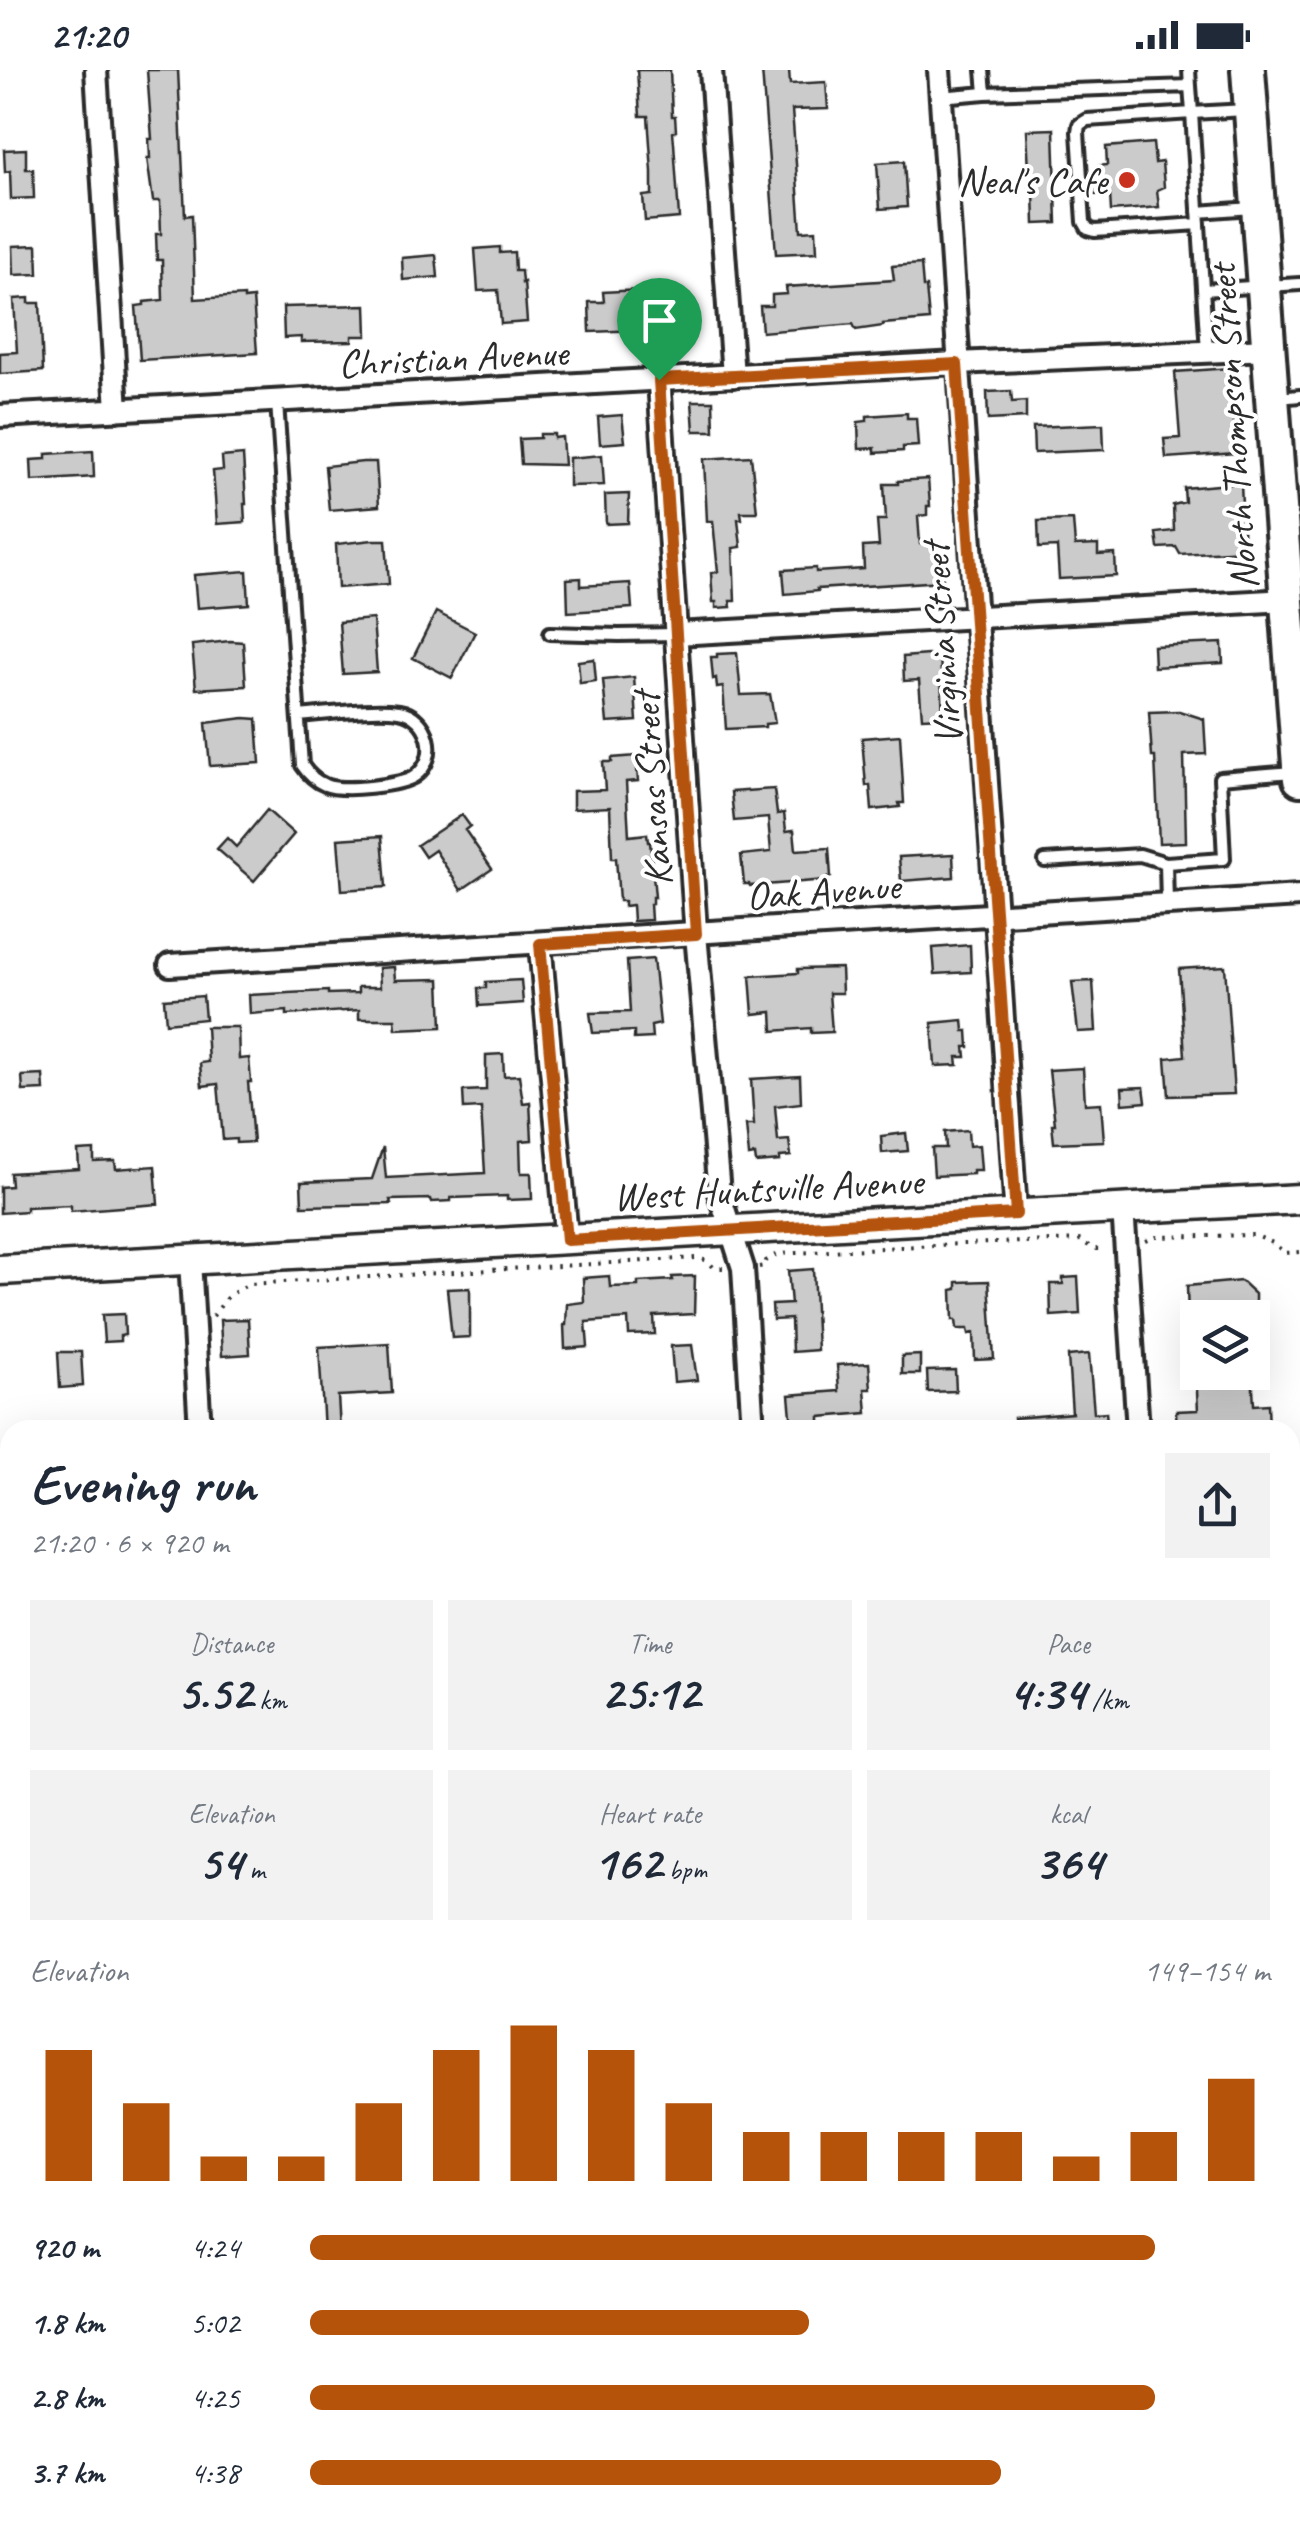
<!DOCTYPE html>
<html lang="en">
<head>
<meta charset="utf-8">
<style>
	body { margin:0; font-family:Caveat,sans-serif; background:#f2f2f3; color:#1f2937; height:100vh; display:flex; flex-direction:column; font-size:38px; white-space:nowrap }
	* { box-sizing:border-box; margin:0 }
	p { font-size:32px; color:#747a83 }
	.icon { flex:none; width:55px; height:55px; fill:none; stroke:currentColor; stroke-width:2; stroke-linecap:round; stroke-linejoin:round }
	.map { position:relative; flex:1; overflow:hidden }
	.side { position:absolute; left:0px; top:1350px; width:1300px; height:1110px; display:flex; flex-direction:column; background:#fff; border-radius:30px 30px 0 0; box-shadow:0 10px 40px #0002 }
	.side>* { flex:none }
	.controls { position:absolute; left:1180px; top:1230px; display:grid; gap:20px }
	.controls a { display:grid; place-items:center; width:90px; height:90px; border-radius:0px; background:#fff; box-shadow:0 10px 40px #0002; font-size:50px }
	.pin { position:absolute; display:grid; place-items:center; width:85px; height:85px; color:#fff; margin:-102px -42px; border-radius:50% 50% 50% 0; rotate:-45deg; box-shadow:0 0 10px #0007 }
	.pin .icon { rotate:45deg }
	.round { display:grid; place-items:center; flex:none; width:105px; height:105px; border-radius:0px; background:#f2f2f3 }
	.summary { display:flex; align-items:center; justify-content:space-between; height:170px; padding:0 30px }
	h1 { font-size:55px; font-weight:700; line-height:75px }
	.metrics { display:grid; grid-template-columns:repeat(3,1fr); gap:15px; height:170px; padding:10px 30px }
	.metrics div { display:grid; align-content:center; border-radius:0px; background:#f2f2f3; text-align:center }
	.metrics b { font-size:50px; font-weight:700 }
	.metrics small { font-size:28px; font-weight:400 }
	.metrics p { font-size:28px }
	.chart { height:280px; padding:20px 30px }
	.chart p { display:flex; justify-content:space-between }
	.chart svg { width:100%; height:180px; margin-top:10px; stroke:#b45309; stroke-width:6 }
	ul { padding:0 30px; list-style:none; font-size:32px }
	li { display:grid; grid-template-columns:160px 120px 1fr; align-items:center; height:75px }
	li i { height:25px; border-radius:12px; background:#b45309 }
	.status { display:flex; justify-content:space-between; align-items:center; height:70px; padding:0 50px; background:#fff; direction:ltr }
	.status svg { height:28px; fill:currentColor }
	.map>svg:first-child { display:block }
	.built { fill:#efefef }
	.green { fill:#e0e0e0; stroke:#868686; stroke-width:2.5 }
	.building { fill:#cbcbcb; stroke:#2b2b2b; stroke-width:2.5 }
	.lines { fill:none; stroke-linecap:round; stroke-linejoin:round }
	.lane-casing { stroke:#2b2b2b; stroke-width:18 }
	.street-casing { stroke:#2b2b2b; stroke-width:28 }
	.secondary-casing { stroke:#2b2b2b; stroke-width:35 }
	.primary-casing { stroke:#2b2b2b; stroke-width:40 }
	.path { stroke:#2b2b2b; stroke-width:4; stroke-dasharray:2.5 8; stroke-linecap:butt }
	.lane { stroke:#fff; stroke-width:10 }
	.street { stroke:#fff; stroke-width:20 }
	.secondary { stroke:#fff; stroke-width:28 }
	.primary { stroke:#fff; stroke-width:32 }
	.route-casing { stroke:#fff; stroke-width:20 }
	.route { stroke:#b45309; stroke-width:12 }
	.poi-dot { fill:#c8321e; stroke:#fff; stroke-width:4 }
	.labels { text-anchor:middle; stroke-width:8; stroke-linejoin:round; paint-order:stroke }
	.poi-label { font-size:40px; fill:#2b2b2b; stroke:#fff; text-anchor:end }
	.street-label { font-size:40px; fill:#2b2b2b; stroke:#fff }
</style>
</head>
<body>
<div class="status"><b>21:20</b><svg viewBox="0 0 49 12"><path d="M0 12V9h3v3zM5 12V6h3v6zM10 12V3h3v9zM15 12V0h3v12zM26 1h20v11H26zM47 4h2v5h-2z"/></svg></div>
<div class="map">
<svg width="1300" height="2460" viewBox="0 0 1300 2460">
	<rect width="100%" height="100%" fill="#fff"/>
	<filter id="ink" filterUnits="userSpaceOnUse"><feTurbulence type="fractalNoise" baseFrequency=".01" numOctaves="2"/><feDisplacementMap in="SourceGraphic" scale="20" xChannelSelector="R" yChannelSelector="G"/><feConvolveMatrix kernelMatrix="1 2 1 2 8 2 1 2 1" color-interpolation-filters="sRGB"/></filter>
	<g filter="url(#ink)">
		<path class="built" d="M268,2450H1174V2451L1124,2455V2460H269Z"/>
		<path class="green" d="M10,1393V1595L0,1599V1394Z"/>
		<path class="building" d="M147,0H178L185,146L192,145L195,229L244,226V229L253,228L257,283L140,290L136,236L144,235V232L163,230L162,190H157L156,164H161L160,131H153L147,88H150L149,69H152Z
			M637,0H670L672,46H675L676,61L673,62L674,73L679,148L645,151L643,126L652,125V102L648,46H640Z
			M762,0H789L790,14L826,12L828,39L792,40L801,161L816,160L817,182L776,184Z
			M1054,59L1057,153L1035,154L1034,121H1030L1027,60Z
			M1153,73L1155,93L1162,92L1164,117L1157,120L1159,137L1111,141L1110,124L1093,125L1091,103L1098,102L1097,96L1107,95L1106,77Z
			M26,79V99H33L34,128L11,129L10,101L5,102L4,80Z
			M904,91L907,137L880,139L877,93Z
			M37,175L38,204L14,205L13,176Z
			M500,177V183L514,182L515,201H521L522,213L524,212L527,252L501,254L498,220L478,221L475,179Z
			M436,185L438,207L403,210L402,188Z
			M921,194L923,217H926L929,250L883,254V256L856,260L853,254L762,262L760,236H772V225L787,224L786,217L894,210L892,196Z
			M639,220V229L659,228L661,257H641V260L590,262L589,232H604L603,222Z
			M29,228V233H40L43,301L0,304V283L17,282L14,229Z
			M366,235L367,266H352V271L301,272V267L284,268L283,237Z
			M1230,298L1236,383L1166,388L1164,369L1180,368L1175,302Z
			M1011,321L1012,332L1026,331V348L988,350L987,322Z
			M692,331H713L714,361H694Z
			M907,343V348H916L918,376L903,377V381L875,383V378L859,379L858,352L867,351V346Z
			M622,345L625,372L600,374L598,347Z
			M1103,354L1104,380L1034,383L1033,357Z
			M540,364H554V368L562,367L564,395L521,394L519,369L540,368Z
			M93,381L94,407L32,411L31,390L46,389V384Z
			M243,385L246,434H244L245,452L217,454L213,401L223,400L222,387Z
			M602,385L604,415L569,416V388Z
			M751,386L757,442H741L742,449H738L741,477L733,478L735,531H730L731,537L716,538V532H713L711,503L718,502L713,451H707L704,389Z
			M363,392H376L379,436L329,440L325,396Z
			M928,409L930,436H927V445L918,446L920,474L941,473L943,511L817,519L818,521L785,524L783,500L816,498V502L864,499L863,477L879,476L877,450H886L884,414H898V411Z
			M1241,413L1244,480L1180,484L1176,477L1158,478L1156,463L1174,461L1173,435L1185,432L1184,418Z
			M629,424L628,453L606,454L605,425Z
			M1073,450L1075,476L1098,475V485L1115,484L1116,506L1059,509L1057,477L1039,478L1038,451Z
			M373,470H386L389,514L338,518L336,474Z
			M247,501L249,534L197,538L194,505Z
			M581,508V516L630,513L632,538L568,542L567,509Z
			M436,542L475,562L452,608L413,588Z
			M373,549L377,602L343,604L339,552Z
			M230,571L243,572L246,616L196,619L192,575Z
			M1222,573L1223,593L1154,597L1153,576Z
			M737,583L741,625L770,624L775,653L765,654V657L726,659L723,617L717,618L716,608L713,609L711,587H717V584Z
			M940,584L943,647L922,648L919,610L904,611L903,587Z
			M594,589L596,611L580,613L578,591Z
			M634,607L637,651L607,653L603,610Z
			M1179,641L1204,649L1206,684L1184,685L1186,772L1159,773L1155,687H1152L1149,642Z
			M244,648L257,649L260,693L210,696L206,653Z
			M900,665L904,733H899L900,737L872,740L870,715L866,716L862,668Z
			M636,686L638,711L626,712L629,766L647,764L648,772H650L655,827H652V834H650L651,850L633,851L632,835L624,836V831H619L616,788H612L610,737L573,739V721L605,720L603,692H612V688Z
			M774,719L777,744L784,743L786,761L794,760L796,780L829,778L831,807L826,808V810L777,814L750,816L749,814H744L741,785L771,782L768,748L734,751L731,722Z
			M267,740L294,764L254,811L217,779L227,768L236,777Z
			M462,745L470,756L465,760L492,799L461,820L435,780L425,787L417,775Z
			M382,766L386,817L342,820L338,769Z
			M953,784L954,807L901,811L899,787Z
			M970,875L971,902L935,904L933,878Z
			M653,889L660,954L651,956L652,968L634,969V961L593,963L590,943L630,942L627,891Z
			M1225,896L1234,1024L1169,1026L1166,988L1185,986L1179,899Z
			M394,897L395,910L440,909L442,957L396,959L395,949H359V940L287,945V941L250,944L249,925L328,921V924L358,923V917H380L379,898Z
			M841,898L842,923H829L832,962L811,963V958L773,961L772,942L753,944L750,906L798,903V899Z
			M521,910L523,933L479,936L478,918H486V912Z
			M1093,911L1096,961L1078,962L1072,912Z
			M203,926L205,949L166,953L164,929Z
			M963,950L964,961H968L969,977H965L966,987H957L958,995L935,996L932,953Z
			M206,957H238L239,989L249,988L251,1012H248L253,1072L236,1073V1069L223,1070L218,1014L202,1016L200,993L208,992Z
			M503,984L504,1006L519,1005L523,1033L530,1032L532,1070L520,1071L521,1103H531L532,1129L507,1130V1126L451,1128V1131L432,1132L431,1129L390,1130L391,1134L302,1136L301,1112L372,1109L383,1077L386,1108L485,1103L481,1038L464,1039L463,1021L486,1020V985Z
			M1083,998L1085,1034L1101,1033L1104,1071L1054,1073L1052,1054H1055L1049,1000Z
			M43,1005L44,1020L23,1021L22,1006Z
			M800,1006L801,1033L775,1036L778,1071L789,1070L791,1086L780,1087V1091L756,1093L755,1085L749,1086L746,1055H754L751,1009Z
			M1144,1017L1146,1032L1123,1034L1122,1018Z
			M968,1060L969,1076L979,1075L981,1100H973V1104L934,1106L932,1078H946L945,1062Z
			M906,1063L908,1081L882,1083L881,1066Z
			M94,1080V1092L115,1091L116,1099L155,1096L158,1134L71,1141V1135L26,1137V1141L0,1143V1117L11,1116L10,1103L79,1099L78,1081Z
			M813,1199L817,1280L792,1282L791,1249L773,1250L772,1235L791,1234L788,1201Z
			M609,1206L610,1217L638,1216V1212L673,1210L672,1207L695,1206L694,1244L654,1246L655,1264L629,1265L628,1249L586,1252L588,1277L565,1279L564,1255H566L567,1234L584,1232L583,1208Z
			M1078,1207L1080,1244L1051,1246L1050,1214H1063V1208Z
			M989,1211L994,1289L975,1290L974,1263L969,1264L968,1259H957L956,1250H953L952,1220L957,1219V1212Z
			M1241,1211L1255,1224V1248H1188L1187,1216Z
			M470,1218V1267L452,1268L447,1219Z
			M124,1244L125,1265L120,1266V1271L104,1272L102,1245Z
			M248,1249L250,1284L222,1286L220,1250Z
			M389,1273L392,1323L338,1326L340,1360H324L319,1277Z
			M692,1275L697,1310L674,1312L671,1276Z
			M58,1282H81L83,1316L60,1318Z
			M1089,1284L1094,1343L1106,1342L1108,1360H1015L1014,1348L1072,1343L1068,1286Z
			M920,1285V1304H902V1286Z
			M869,1293L871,1319H865L867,1343L820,1347V1355L792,1357L789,1325L839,1321L837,1295Z
			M955,1300L956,1321L928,1322L927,1301Z
			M1196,1302H1252L1254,1335L1268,1334L1269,1360H1177L1176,1341L1198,1340Z"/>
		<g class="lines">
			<defs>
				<path id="lane" d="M1190,16L1192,43L1087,50L1079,55L1078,62L1084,152L1088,159L1095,161L1199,154
					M985,23L1190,16L1189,0
					M940,27L985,23L983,0
					M1198,142L1252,138
					M1203,220L1300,214
					M1207,282L1192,43L1246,40
					M1278,328L1300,326
					M277,332L302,695C308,704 315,711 325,715C341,722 401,716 415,706C441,687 429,646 399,641C372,637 328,644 299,646
					M550,563L619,565L676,564
					M1045,791L1140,785L1166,793
					M1167,834L1166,793L1224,789L1220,708L1293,702"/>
				<path id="street" d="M96,0L117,340
					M711,0L733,306
					M939,0L1016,1144
					M659,310L696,864L719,1123L743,1198L753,1360
					M0,346L957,293L1269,279
					M676,564L1286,530
					M540,874L567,1169
					M170,895L1300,826
					M1123,1138L1138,1360
					M190,1190L200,1360
					M1290,1583H1300
					M1290,1791H1300
					M1290,2267H1300
					M0,2335L10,2334
					M268,2450V2460"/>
				<path id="secondary" d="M0,1200L1300,1129"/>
				<path id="primary" d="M1248,0L1300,709"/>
			</defs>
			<use href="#lane" class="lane-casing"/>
			<use href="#street" class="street-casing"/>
			<use href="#secondary" class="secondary-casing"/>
			<use href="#primary" class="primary-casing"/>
			<path class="path" d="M1146,1171L1156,1167L1254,1165L1273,1173L1285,1183L1300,1182
				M759,1197L765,1196L766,1191L778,1184L935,1175L1082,1170L1092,1179H1105
				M213,1246L228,1226L249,1214L697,1188L708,1191L714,1198H725"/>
			<use href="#lane" class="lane"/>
			<use href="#street" class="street"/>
			<use href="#secondary" class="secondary"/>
			<use href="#primary" class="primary"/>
		</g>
	</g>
	<g class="lines" filter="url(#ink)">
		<defs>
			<path id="route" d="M957,294L1016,1144L567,1170L540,874L696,864L659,310Z"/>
		</defs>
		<use href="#route" class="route-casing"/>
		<use href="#route" class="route"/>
	</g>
	<circle class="poi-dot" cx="1127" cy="110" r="10"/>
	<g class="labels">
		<g class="poi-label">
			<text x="1107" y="124">Neal's Cafe</text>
		</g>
		<g class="street-label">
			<text transform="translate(453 287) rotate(-3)" y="14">Christian Avenue</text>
			<text transform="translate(1232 357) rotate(-94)" y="14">North Thompson Street</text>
			<text transform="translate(941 574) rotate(-94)" y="14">Virginia Street</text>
			<text transform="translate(651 719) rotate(-94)" y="14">Kansas Street</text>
			<text transform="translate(823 820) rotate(-4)" y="14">Oak Avenue</text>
			<text transform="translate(768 1118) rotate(-3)" y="14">West Huntsville Avenue</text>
		</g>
	</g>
</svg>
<div class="controls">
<a><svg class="icon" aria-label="layers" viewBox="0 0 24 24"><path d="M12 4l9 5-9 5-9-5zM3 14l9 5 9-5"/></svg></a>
</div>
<div class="pin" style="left:659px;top:310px;background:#1e9e55"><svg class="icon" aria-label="arrive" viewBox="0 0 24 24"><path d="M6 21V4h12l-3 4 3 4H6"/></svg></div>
<section class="side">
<div class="summary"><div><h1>Evening run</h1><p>21:20 · 6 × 920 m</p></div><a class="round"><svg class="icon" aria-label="share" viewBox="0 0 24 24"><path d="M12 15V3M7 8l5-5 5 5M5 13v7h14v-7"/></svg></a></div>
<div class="metrics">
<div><p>Distance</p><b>5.52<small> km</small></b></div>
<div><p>Time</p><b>25:12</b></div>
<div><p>Pace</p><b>4:34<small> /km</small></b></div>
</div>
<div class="metrics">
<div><p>Elevation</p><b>54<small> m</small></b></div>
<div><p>Heart rate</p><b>162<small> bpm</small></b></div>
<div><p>kcal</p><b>364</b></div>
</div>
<div class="chart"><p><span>Elevation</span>149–154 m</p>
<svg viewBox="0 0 160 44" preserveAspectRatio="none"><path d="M5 44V12M15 44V25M25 44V38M35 44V38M45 44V25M55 44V12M65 44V6M75 44V12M85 44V25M95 44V32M105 44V32M115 44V32M125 44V32M135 44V38M145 44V32M155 44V19"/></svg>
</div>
<ul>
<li><b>920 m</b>4:24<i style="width:88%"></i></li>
<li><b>1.8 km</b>5:02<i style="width:52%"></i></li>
<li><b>2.8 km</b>4:25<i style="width:88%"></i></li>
<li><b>3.7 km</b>4:38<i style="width:72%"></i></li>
</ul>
</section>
</div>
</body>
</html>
